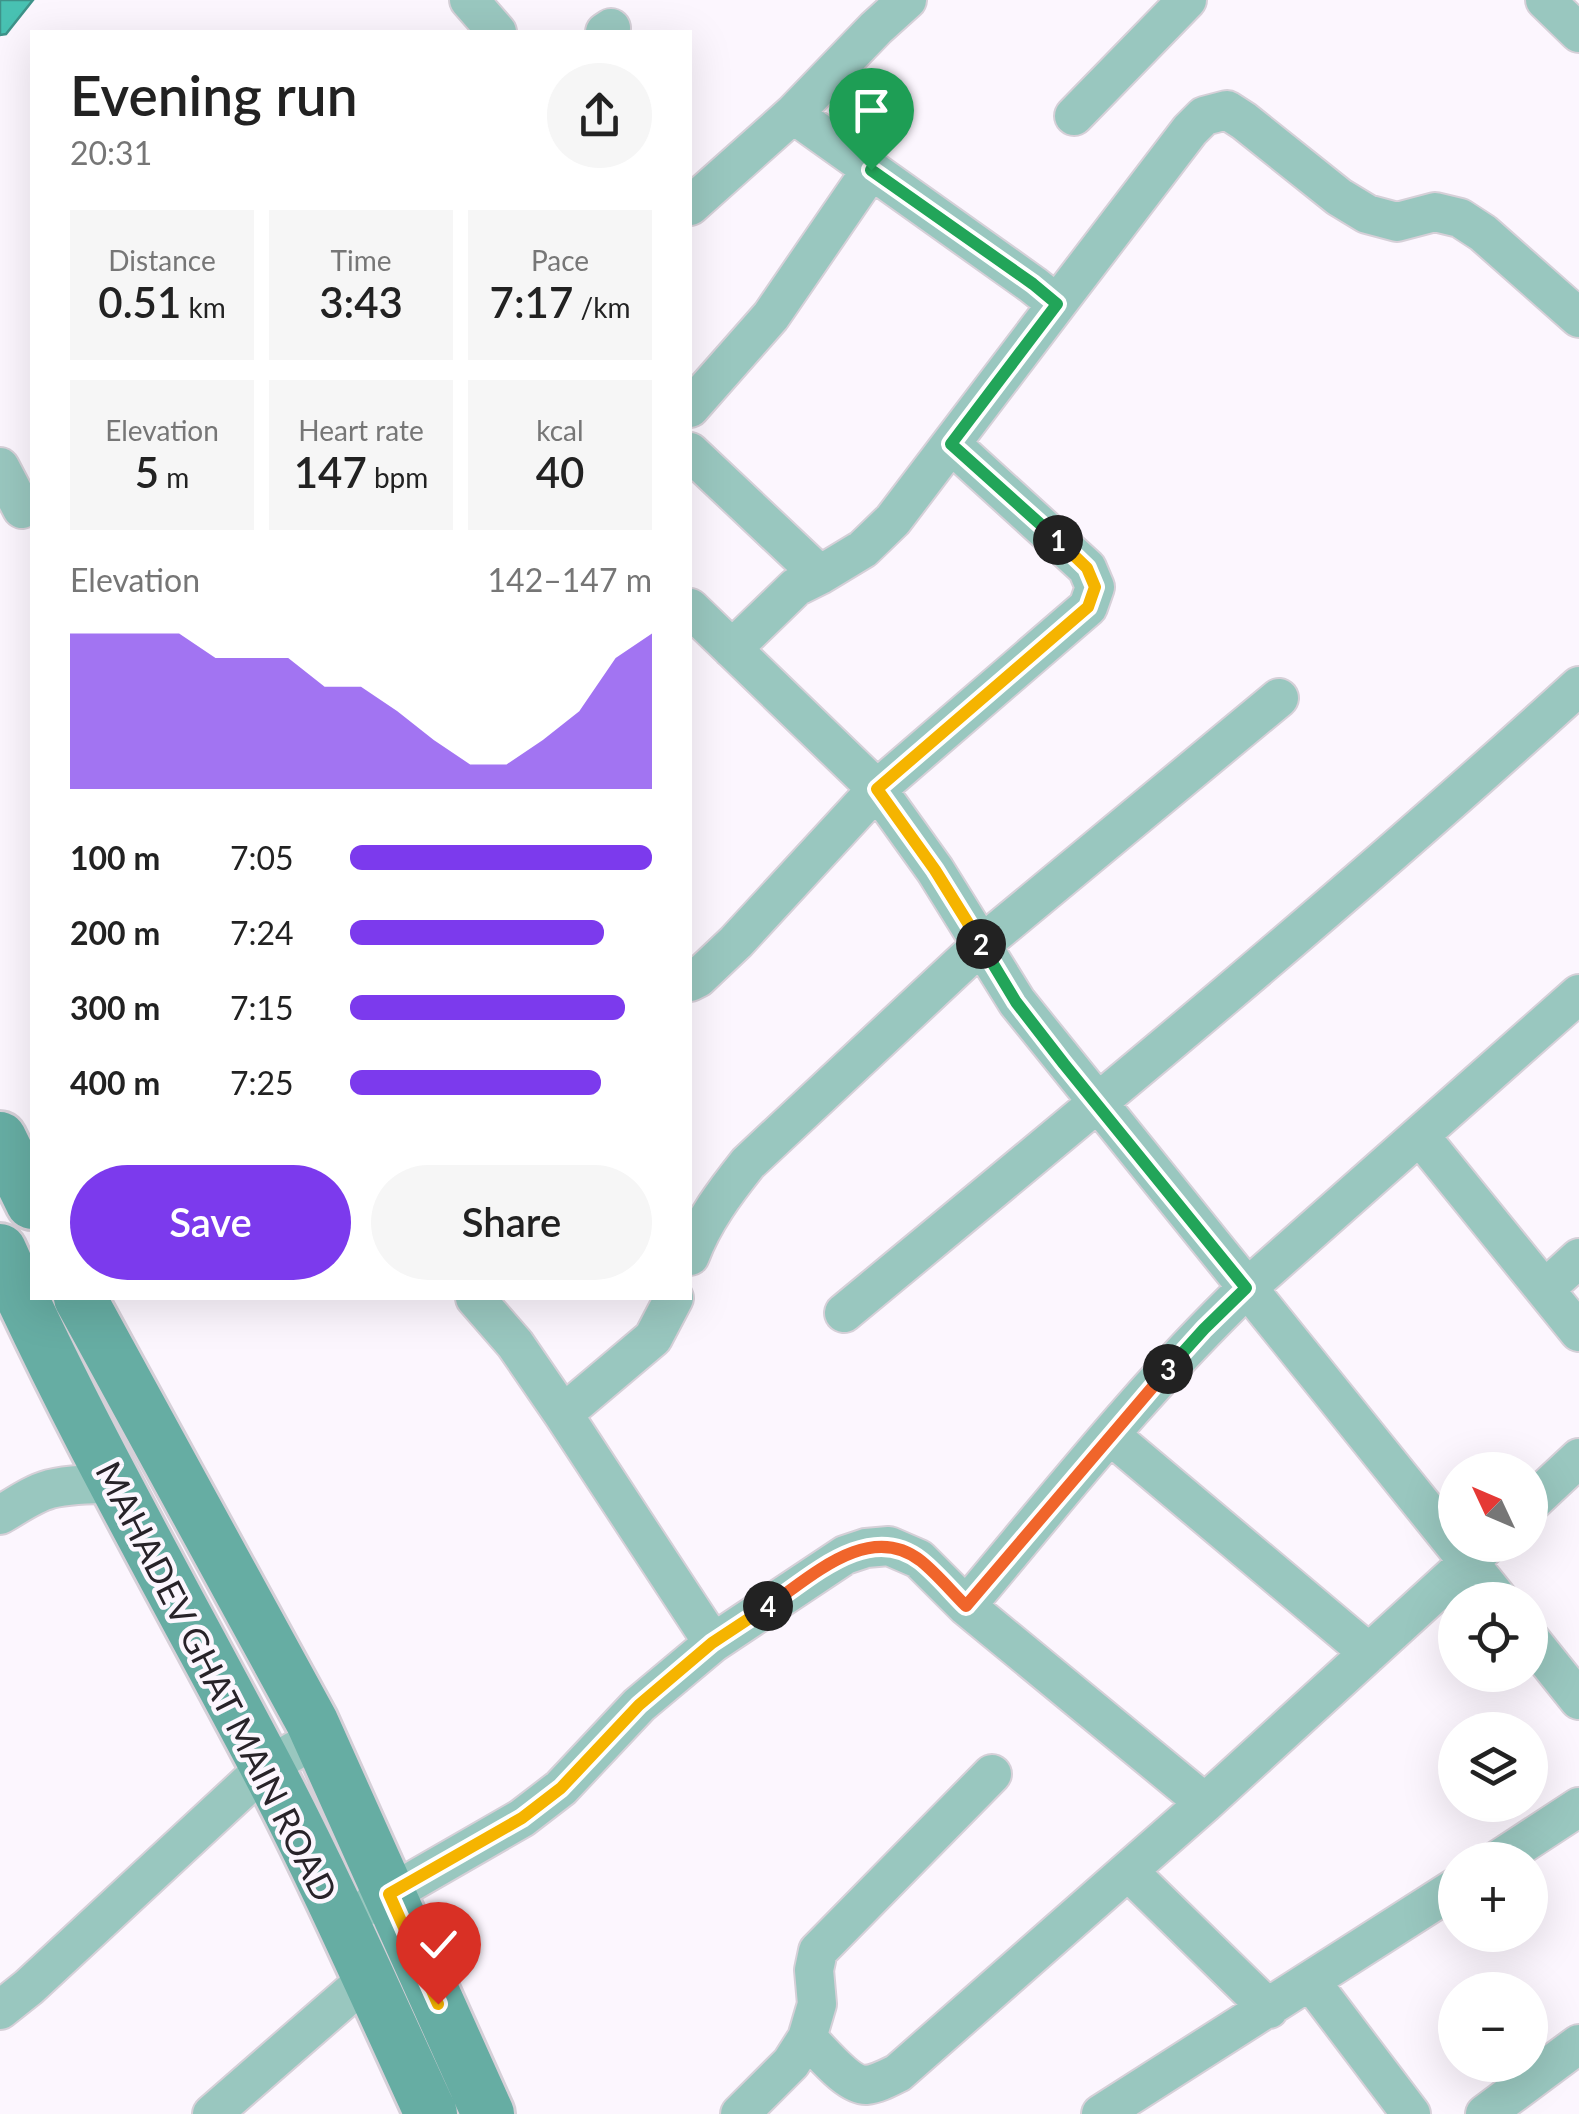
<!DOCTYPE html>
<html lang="en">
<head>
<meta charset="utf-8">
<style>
	body { margin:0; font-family:Lato,sans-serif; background:#f6f6f6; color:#222; height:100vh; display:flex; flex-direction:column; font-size:38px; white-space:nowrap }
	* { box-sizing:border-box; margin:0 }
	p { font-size:32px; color:#767676 }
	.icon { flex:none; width:55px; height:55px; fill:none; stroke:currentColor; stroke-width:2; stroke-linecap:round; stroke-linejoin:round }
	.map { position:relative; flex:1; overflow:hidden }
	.panel { position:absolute; left:30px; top:30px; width:662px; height:1270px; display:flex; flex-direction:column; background:#fff; border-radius:0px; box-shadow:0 10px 40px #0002 }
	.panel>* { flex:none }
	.needle { width:65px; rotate:314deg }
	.buttons { position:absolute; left:1438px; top:1452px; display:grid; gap:20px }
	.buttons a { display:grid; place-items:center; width:110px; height:110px; border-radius:50%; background:#fff; box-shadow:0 10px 40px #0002; font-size:50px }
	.pin { position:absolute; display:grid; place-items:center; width:85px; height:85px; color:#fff; margin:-102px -42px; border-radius:50% 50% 50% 0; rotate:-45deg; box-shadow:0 0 10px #0007 }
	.pin .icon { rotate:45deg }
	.km { position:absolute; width:50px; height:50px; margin:-25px; border-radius:50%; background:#222; color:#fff; font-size:28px; line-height:50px; text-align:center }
	.round { display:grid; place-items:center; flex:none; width:105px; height:105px; border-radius:52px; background:#f6f6f6 }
	.overview { display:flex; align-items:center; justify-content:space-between; height:170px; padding:0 40px }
	h1 { font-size:55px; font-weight:600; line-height:75px }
	.figures { display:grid; grid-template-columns:repeat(3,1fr); gap:15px; height:170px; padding:10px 40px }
	.figures div { display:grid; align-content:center; border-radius:0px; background:#f6f6f6; text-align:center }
	.figures b { font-size:42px; font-weight:600 }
	.figures small { font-size:28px; font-weight:400 }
	.figures p { font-size:28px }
	.chart { height:280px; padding:20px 40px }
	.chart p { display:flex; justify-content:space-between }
	.chart svg { width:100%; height:180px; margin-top:10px; fill:#7c3aed; opacity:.7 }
	.button { display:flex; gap:20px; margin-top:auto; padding:20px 40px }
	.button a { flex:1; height:115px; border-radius:60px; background:#7c3aed; color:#fff; font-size:40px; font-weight:600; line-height:115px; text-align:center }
	.button a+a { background:#f6f6f6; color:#222 }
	ul { padding:0 40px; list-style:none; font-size:32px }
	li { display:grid; grid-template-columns:160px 120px 1fr; align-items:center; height:75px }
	li i { height:25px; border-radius:12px; background:#7c3aed }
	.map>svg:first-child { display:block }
	.water { fill:#48c1b2; stroke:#3e9289; stroke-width:2.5 }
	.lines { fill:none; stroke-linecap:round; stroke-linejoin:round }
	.street-casing { stroke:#d6d0d8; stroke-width:42 }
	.secondary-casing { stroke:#d6d0d8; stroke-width:58 }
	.street { stroke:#99c7bf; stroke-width:38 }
	.secondary { stroke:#66ada3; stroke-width:52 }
	.split-1-casing { stroke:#fff; stroke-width:20 }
	.split-2-casing { stroke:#fff; stroke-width:20 }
	.split-3-casing { stroke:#fff; stroke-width:20 }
	.split-4-casing { stroke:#fff; stroke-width:20 }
	.split-5-casing { stroke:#fff; stroke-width:20 }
	.split-1 { stroke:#22a559; stroke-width:12 }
	.split-2 { stroke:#f5b400; stroke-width:12 }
	.split-3 { stroke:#22a559; stroke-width:12 }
	.split-4 { stroke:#f0652b; stroke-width:12 }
	.split-5 { stroke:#f5b400; stroke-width:12 }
	.labels { text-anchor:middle; stroke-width:9; stroke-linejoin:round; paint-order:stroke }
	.street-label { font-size:35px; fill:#282329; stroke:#fcf6fe }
</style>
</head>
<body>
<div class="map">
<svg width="1579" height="2114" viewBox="0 0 1579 2114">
	<rect width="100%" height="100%" fill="#fcf6fe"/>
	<path class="water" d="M0,0H33L6,34L0,35Z"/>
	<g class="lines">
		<defs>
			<path id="street" d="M469,0L497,32
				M1545,0L1579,33
				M605,32L611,28
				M1074,116L1187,0
				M690,206L793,114L876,28L907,0
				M1057,304L1190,130L1204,116L1227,110L1244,121L1339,197L1367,214L1397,222L1435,212L1460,218L1483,233L1579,318
				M690,408L771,316L871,170
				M690,452L820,575
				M0,467L22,509
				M690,608L877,789L935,870L1017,1002L1499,1600
				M732,649L796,587L820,575L863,549L893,520L1057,304L1033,285L793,114
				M690,982L698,978L736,942L877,789L1088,607L1095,587L1087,568L951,444
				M1420,1136L1579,1332
				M690,1256C703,1221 725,1192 748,1163L981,945L1279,698
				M1545,1289L1579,1258
				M475,1298L515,1344L563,1414L713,1643
				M844,1313C1092,1108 1341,903 1579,686
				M563,1414L653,1338L674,1298
				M1110,1435L1369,1653
				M1530,1504L1579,1458
				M0,1515C16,1506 32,1494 50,1489C70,1484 94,1484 114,1484
				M966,1606C1057,1498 1145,1386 1247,1288L1579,994
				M1530,1639L1579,1700
				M1498,1860L1579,1807
				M1128,1871L1269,2009
				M371,1905L522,1818L561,1788L639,1705L713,1643L845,1555L866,1548L889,1546L919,1559L966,1606L1205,1803
				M1311,1982L1411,2114
				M0,2010L29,1987L266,1767L319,1737
				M807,2038C821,2051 847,2085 866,2085C877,2084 888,2078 898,2073L1205,1803L1487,1545
				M212,2114L368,1978
				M740,2114L791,2063L807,2038L817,2004L814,1970L818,1951L992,1774
				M1101,2114L1455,1888
				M1485,2114L1579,2044"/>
			<path id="secondary" d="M0,1138L32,1203
				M0,1250C79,1426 175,1593 265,1764C325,1878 377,1997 431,2114
				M80,1298L312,1722L488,2114"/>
		</defs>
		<use href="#street" class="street-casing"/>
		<use href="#secondary" class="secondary-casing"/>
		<use href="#street" class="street"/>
		<use href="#secondary" class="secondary"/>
	</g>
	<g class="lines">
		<defs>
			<path id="split-1" d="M871,170L1033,284L1057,304L951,444L1058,540"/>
			<path id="split-2" d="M981,944L935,870L877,789L1088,607L1095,587L1087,568L1058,540"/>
			<path id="split-3" d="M981,944L1016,1002L1064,1064L1246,1288L1204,1329L1168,1369"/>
			<path id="split-4" d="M768,1606C810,1578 869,1520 921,1561C937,1574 951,1591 966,1606L1168,1369"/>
			<path id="split-5" d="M438,2004L389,1894L522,1818L561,1788L639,1705L712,1643L768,1606"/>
		</defs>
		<use href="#split-1" class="split-1-casing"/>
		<use href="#split-2" class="split-2-casing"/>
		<use href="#split-3" class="split-3-casing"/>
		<use href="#split-4" class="split-4-casing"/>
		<use href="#split-5" class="split-5-casing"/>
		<use href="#split-1" class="split-1"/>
		<use href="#split-2" class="split-2"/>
		<use href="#split-3" class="split-3"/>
		<use href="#split-4" class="split-4"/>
		<use href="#split-5" class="split-5"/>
	</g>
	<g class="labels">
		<g class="street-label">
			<text transform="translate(216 1682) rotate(63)" y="12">MAHADEV GHAT MAIN ROAD</text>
		</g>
	</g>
</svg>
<div class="buttons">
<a><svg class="needle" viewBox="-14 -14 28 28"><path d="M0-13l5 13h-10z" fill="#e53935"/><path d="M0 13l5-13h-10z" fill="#767676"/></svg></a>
<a><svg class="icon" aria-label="locate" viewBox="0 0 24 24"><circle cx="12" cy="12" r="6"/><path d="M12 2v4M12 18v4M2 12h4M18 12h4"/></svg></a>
<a><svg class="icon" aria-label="layers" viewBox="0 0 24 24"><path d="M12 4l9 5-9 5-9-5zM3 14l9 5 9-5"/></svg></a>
<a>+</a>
<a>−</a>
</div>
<div class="pin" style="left:871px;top:170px;background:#1e9e55"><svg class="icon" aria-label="arrive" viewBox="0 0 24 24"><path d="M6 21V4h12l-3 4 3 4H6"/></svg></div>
<div class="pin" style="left:438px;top:2004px;background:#d93025"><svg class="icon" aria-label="check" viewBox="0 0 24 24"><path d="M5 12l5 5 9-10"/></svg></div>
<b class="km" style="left:1058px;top:540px">1</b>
<b class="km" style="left:981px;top:944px">2</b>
<b class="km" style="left:1168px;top:1369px">3</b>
<b class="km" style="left:768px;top:1606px">4</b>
<section class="panel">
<div class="overview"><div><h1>Evening run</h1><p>20:31</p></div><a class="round"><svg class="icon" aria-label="share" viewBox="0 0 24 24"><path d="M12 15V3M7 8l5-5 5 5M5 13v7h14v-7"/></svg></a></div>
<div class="figures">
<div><p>Distance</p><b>0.51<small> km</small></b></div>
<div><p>Time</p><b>3:43</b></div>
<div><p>Pace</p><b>7:17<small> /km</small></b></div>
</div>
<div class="figures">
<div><p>Elevation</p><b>5<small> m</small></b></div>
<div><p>Heart rate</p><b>147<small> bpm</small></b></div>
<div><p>kcal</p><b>40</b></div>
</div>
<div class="chart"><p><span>Elevation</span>142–147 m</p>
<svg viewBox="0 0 160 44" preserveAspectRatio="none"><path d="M0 44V6L10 6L20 6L30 6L40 12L50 12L60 12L70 19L80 19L90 25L100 32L110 38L120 38L130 32L140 25L150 12L160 6V44z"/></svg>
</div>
<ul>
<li><b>100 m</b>7:05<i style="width:100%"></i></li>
<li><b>200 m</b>7:24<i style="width:84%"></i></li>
<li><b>300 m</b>7:15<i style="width:91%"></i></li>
<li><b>400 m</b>7:25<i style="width:83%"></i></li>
</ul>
<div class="button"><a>Save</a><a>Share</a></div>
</section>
</div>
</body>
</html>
